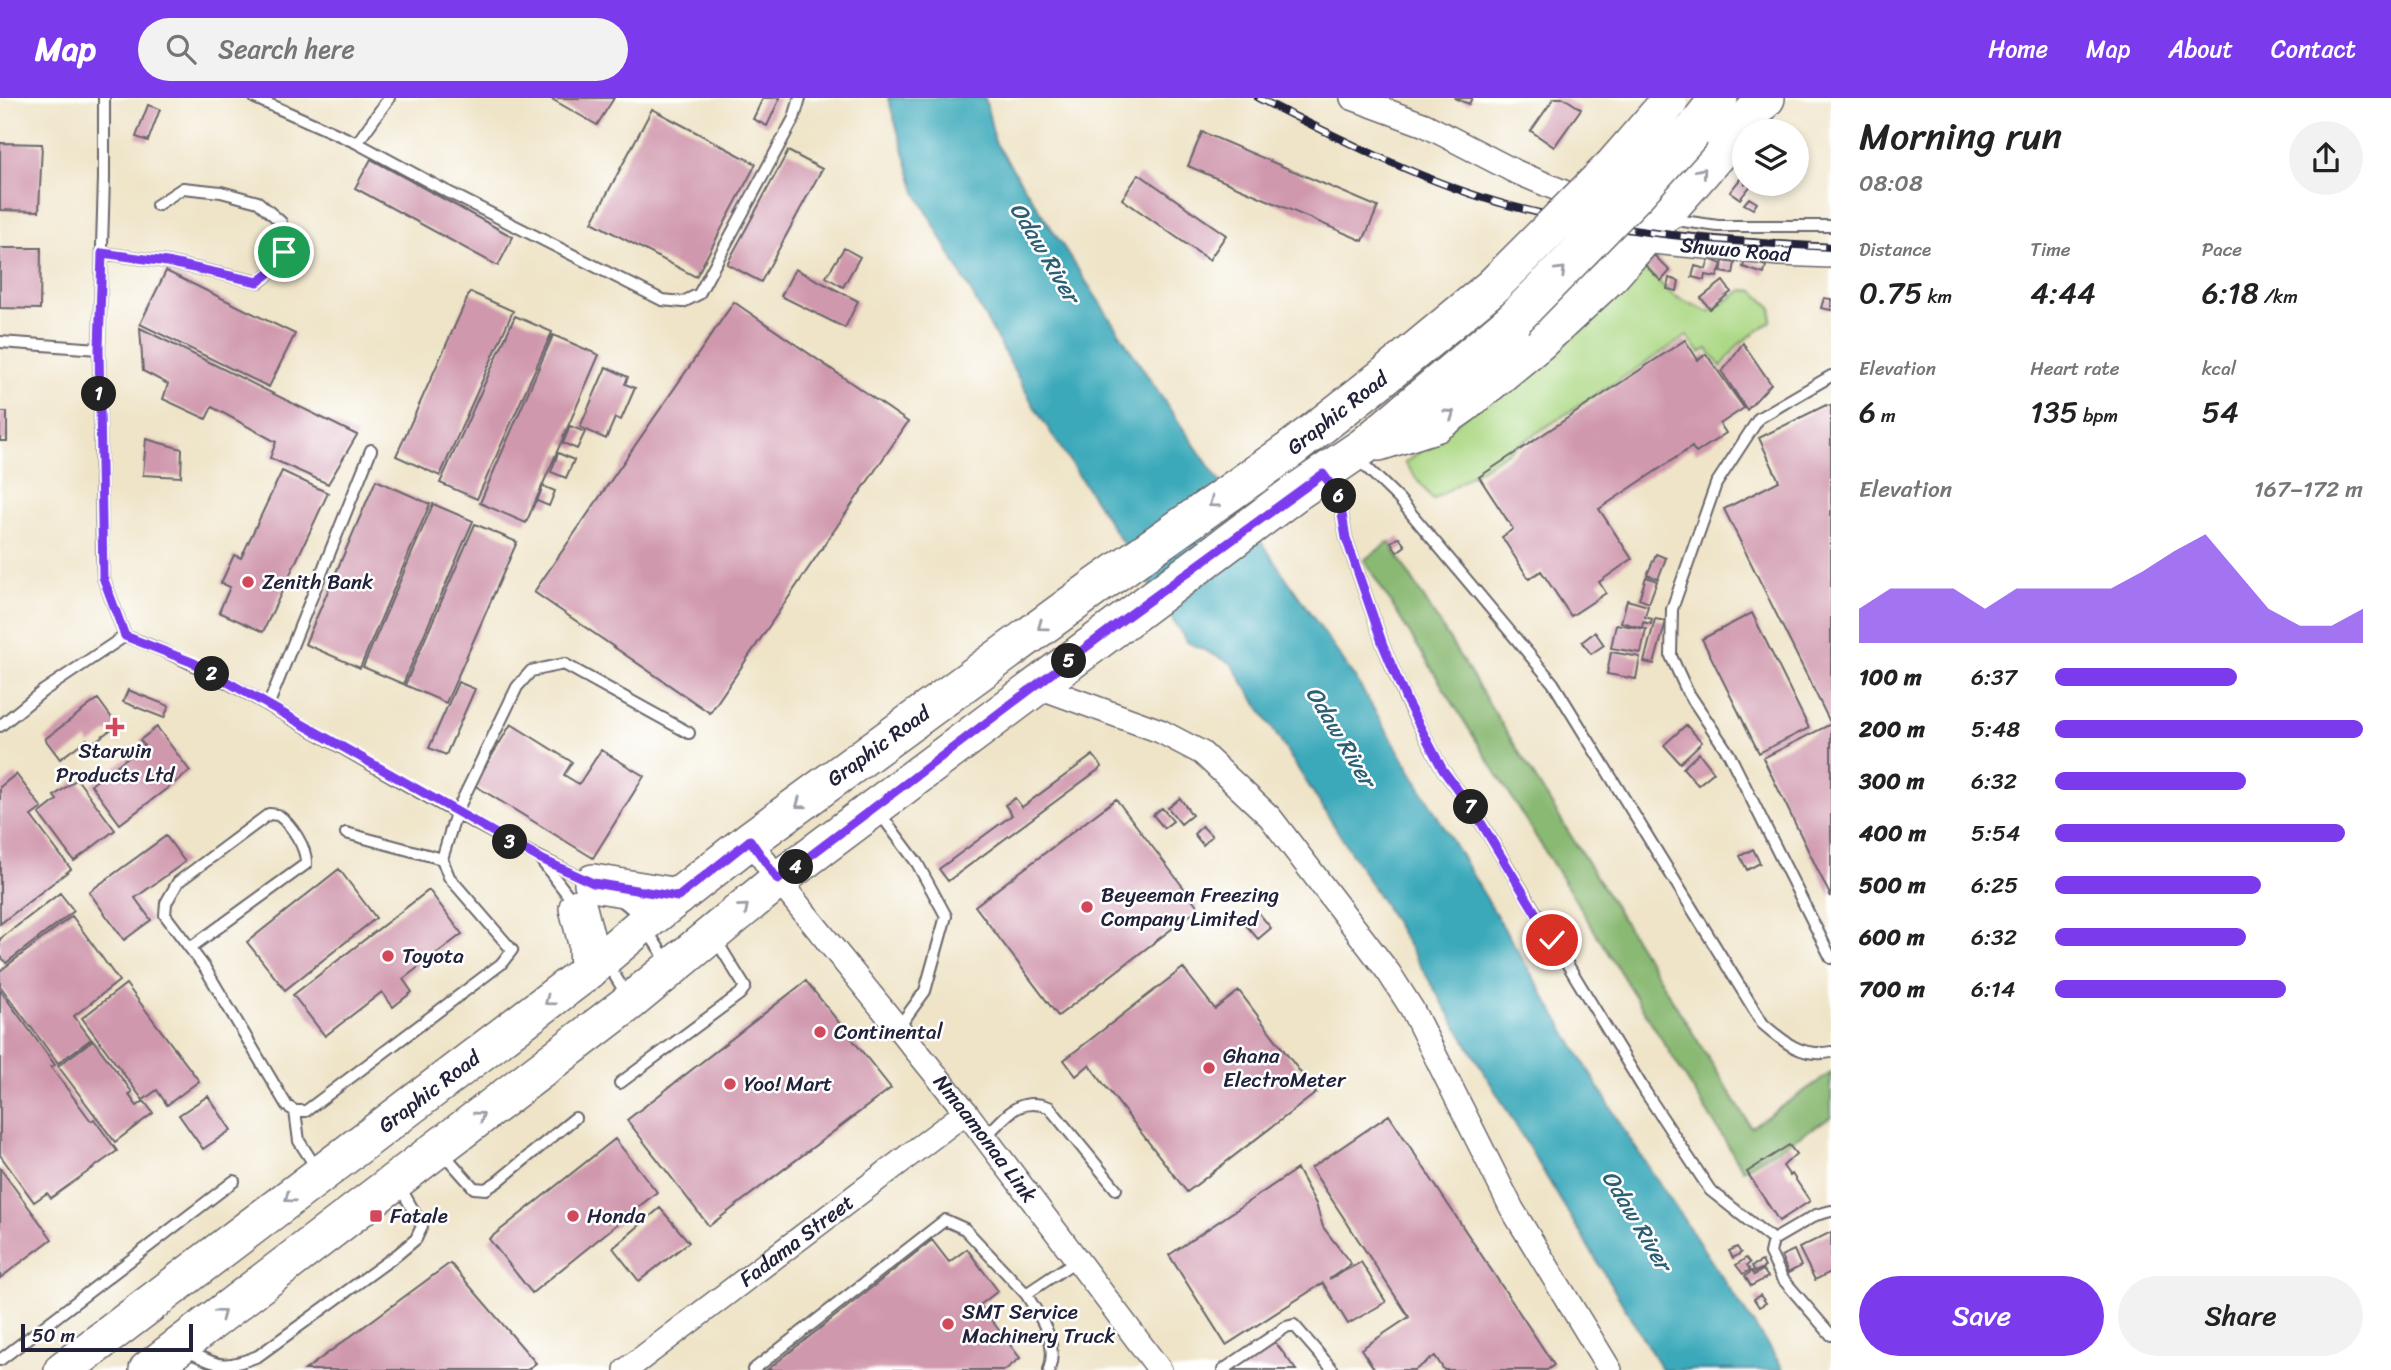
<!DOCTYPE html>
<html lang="en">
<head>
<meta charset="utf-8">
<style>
	body { margin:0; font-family:Sriracha,sans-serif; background:#f2f2f2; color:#222; height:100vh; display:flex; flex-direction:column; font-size:26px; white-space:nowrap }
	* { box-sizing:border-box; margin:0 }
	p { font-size:23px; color:#767676 }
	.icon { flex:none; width:38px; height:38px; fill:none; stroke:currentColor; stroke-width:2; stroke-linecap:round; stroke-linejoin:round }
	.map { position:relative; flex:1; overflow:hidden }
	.sheet { display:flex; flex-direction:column; background:#fff; width:560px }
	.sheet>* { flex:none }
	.tools { position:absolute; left:1732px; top:21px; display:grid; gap:14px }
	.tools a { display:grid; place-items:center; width:77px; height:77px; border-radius:50%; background:#fff; box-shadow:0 4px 10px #0003; font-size:35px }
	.scale { position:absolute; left:21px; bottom:18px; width:172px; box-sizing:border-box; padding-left:7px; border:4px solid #22223b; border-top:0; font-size:19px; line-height:24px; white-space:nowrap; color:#22223b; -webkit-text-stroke:5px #fff; paint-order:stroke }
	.pin { position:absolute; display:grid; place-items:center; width:60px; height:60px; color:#fff; margin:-30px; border:4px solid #fff; border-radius:50%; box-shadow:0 2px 7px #0007 }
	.km { position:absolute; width:35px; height:35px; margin:-18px; border-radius:50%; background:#222; color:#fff; font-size:19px; line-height:35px; text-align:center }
	.round { display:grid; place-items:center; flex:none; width:74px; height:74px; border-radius:37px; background:#f2f2f2 }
	.headline { display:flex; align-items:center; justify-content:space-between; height:119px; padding:0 28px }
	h1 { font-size:38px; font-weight:600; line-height:52px }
	.figures { display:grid; grid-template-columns:repeat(3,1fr); gap:10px; height:119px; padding:7px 28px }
	.figures div { display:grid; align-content:center }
	.figures b { font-size:30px; font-weight:600 }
	.figures small { font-size:19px; font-weight:400 }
	.figures p { font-size:19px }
	.chart { height:196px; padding:14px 28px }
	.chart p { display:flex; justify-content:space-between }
	.chart svg { width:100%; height:126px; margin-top:7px; fill:#7c3aed; opacity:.7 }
	.action { display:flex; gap:14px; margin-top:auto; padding:14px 28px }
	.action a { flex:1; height:80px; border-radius:42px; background:#7c3aed; color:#fff; font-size:28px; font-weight:600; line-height:80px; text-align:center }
	.action a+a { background:#f2f2f2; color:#222 }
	ul { padding:0 28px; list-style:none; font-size:23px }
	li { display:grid; grid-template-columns:112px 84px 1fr; align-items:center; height:52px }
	li i { height:18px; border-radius:9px; background:#7c3aed }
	header { display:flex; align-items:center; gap:42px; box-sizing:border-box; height:98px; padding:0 35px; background:#7c3aed; color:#fff }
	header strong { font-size:33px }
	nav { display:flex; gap:38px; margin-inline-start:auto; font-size:24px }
	.search { width:490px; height:63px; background:#f2f2f2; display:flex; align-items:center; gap:18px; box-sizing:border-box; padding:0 24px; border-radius:38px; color:#767676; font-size:26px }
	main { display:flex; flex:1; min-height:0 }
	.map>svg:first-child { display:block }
	.green { fill:#add986; stroke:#687e60; stroke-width:2 }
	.forest { fill:#8ab973; stroke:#566e57; stroke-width:2 }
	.water { fill:#3ba9ba; stroke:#2e667a; stroke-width:2 }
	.building { fill:#d098ad }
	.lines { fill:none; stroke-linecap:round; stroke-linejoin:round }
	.lane-casing { stroke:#6a666c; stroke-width:14 }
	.street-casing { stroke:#6a666c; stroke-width:26 }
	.primary-casing { stroke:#6a666c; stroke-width:40 }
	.lane { stroke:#fff; stroke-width:10 }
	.street { stroke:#fff; stroke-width:23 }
	.primary { stroke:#fff; stroke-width:37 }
	.rail-casing { stroke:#22223b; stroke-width:8 }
	.rail { stroke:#fff; stroke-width:5; stroke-dasharray:16; stroke-linecap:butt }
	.primary-bridge-casing { stroke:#6a666c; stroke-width:40; stroke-linecap:butt }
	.primary-bridge { stroke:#fff; stroke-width:37 }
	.oneway { stroke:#9c9ca7 }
	.route-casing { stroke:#fff; stroke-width:14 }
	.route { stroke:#7c3aed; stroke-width:9 }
	.poi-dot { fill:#d1495b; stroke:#fff; stroke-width:2.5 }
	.labels { text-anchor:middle; stroke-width:5; stroke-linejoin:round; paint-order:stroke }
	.street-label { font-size:21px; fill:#22223b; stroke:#fff }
	.poi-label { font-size:21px; fill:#22223b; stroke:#fff; text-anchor:start }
	.water-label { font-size:23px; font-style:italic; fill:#2d5f74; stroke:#fff }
</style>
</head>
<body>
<header>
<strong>Map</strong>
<div class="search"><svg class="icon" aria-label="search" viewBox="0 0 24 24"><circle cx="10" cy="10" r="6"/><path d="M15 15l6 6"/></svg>Search here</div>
<nav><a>Home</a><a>Map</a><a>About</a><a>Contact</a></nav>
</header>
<main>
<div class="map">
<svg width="1831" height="1272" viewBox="0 0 1831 1272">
	<rect width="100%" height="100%" fill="#fff"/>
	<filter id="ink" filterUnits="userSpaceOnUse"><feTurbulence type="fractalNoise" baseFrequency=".0143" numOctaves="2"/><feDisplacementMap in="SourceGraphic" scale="14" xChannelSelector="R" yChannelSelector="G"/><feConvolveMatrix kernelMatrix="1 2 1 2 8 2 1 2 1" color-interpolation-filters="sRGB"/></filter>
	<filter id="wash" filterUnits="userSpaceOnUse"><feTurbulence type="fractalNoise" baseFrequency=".00686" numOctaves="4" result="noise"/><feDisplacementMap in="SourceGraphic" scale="28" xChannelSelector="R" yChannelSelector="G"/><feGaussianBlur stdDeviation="1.57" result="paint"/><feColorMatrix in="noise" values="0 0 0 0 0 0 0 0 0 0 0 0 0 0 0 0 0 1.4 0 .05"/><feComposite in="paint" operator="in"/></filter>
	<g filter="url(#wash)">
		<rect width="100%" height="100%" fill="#efe4c8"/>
		<path class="green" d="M1643,169L1674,198L1709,214L1743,192L1754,193L1772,210L1771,223L1738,247L1721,269L1708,251L1700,255L1687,238L1433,402L1405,365L1520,275Z"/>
		<path class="forest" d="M1389,444L1751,1029L1831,975V1019L1743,1072L1364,462Z"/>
		<path class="water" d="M888,0H985L995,44L1158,294L1357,583L1627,1037L1784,1272H1662L1380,800L1231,565L1187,544L1035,310L916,94Z"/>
		<g id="blocks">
			<path class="building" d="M550,0H614L597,27Z
				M763,0H780L767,28L753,21Z
				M1454,0H1472L1469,6Z
				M1554,0H1564L1581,11L1554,49L1531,33Z
				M148,7L160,11L148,43L136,39Z
				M652,11L756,66L696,179L592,124Z
				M1202,34L1378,109L1363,143L1188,68Z
				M0,45L42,46L39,113L0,112Z
				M788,53L822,71L761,184L727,166Z
				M371,61L513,139L498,168L355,90Z
				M1745,75V86H1752L1740,101L1730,94Z
				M1139,76L1226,137L1209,162L1122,101Z
				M1749,100L1757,105L1753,111L1744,106Z
				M0,150H41L40,211L0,210Z
				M844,150L860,159L843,189L826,179Z
				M1654,157L1670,173L1661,183L1645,167Z
				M1709,161L1722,166L1717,179L1705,177L1704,182L1692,179L1695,168L1706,171Z
				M1745,162L1766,168L1764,176L1743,169Z
				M1723,163L1735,165L1733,176L1721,174Z
				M795,171L858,203L845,230L781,198Z
				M166,173L295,236L269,289L140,226Z
				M1669,180L1679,183L1677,193L1667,191Z
				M1723,183L1731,194L1710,211L1701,200Z
				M470,194L513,213L440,378L396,358Z
				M1824,200L1831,201V212L1821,210Z
				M734,204L908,324L710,615L534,494Z
				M515,218L552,234L477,401L440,385Z
				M140,230L357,337L328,386L270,360L276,344L212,309L206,321L163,301L168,286L143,273Z
				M553,237L599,257L526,425L480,405Z
				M1685,242L1698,262L1706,256L1744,310L1720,326L1726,335L1696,355L1692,349L1599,411L1632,461L1599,484L1606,495L1571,518L1541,473L1529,481L1502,439L1513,431L1479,379Z
				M1743,245L1771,286L1747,312L1722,274Z
				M606,269L628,279L625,286L635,290L621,322L615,320L606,341L580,329Z
				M1826,307L1827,308L1831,307V799L1763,660L1831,626L1724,411L1779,383L1759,340Z
				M0,314H7V343H0Z
				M570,328L585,334L577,351L563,345Z
				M146,341L182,351L181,379L143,377Z
				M558,355L574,362L566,380L551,374Z
				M282,373L328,395L263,534L219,514L230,489L221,485L234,457L241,460Z
				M376,382L430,406L360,570L305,546Z
				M543,388L555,393L549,408L537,403Z
				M433,406L473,423L403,586L363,569Z
				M475,426L517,444L446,605L405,587Z
				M1399,439L1405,448L1397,454L1391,444Z
				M1656,456L1666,460L1658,481L1647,477Z
				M1646,479L1657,483L1649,505L1639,501Z
				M1627,502L1648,508L1645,519L1652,521L1651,526L1643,524L1642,530L1621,524Z
				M1752,515L1809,630L1759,655L1702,541Z
				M1655,521L1666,523L1654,566L1644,564Z
				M1616,526L1646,531L1641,555L1611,550Z
				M1595,534L1604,547L1591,556L1582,544Z
				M1611,554L1640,559L1636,581L1607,576Z
				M458,584L475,591L446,657L429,650Z
				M128,592L169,608L164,620L123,604Z
				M98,601L117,627L90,647L87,641L60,661L45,641Z
				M511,626L572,664L564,677L579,686L601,652L644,678L593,760L474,687Z
				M1686,627L1702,644L1680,665L1664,647Z
				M157,629L190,673L120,726L91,687L144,647L140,642Z
				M1699,655L1714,674L1698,687L1683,670Z
				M1093,657L1102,669L948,783L939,771L1012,717L1005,707L1015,700L1022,709Z
				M16,676L42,710L31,718L71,771L0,826V689Z
				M77,681L115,732L74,763L39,716L57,702L54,698Z
				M1180,700L1192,717L1181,726L1168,710Z
				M1116,701L1199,810L1058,918L975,808Z
				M1162,710L1173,723L1164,730L1153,717Z
				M1202,728L1212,738L1203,747L1194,736Z
				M166,738L185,764L135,800L151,822L124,842L89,794Z
				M1753,751L1760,765L1747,772L1740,758Z
				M339,771L376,820L285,892L247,844Z
				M429,792L462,836L403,881L412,894L393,909L382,894L325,938L293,897Z
				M60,795L74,813L6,865L0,857V841Z
				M1258,814L1271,830L1258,841L1244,825Z
				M72,818L119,883L74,918L91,941L58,965L0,888V873Z
				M1183,870L1215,911L1239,893L1316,995L1187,1094L1089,967L1076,978L1064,962Z
				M806,883L891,990L709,1128L627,1022Z
				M126,886L199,983L167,1007L157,992L143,1002L82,920Z
				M0,892L55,967L51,969L91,1023L94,1021L117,1053L51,1100L47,1095L34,1104L0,1057Z
				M93,942L132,994L129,997L137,1008L144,1003L153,1015L115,1044L58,968Z
				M208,998L231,1032L203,1051L179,1017Z
				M1389,1017L1554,1267L1547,1272H1444L1435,1258L1415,1272H1375L1361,1251L1409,1219L1311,1070Z
				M615,1041L657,1094L532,1195L489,1141Z
				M1789,1047L1796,1056L1783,1068L1790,1078L1792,1076L1810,1103L1779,1123L1747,1074Z
				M0,1070L52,1141L0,1180Z
				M1297,1071L1316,1106L1323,1129L1351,1166L1329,1181L1361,1164L1386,1204L1348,1226L1323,1185L1226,1247L1169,1157Z
				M660,1110L689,1144L639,1183L613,1150Z
				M1831,1134V1174L1815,1182L1799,1150Z
				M932,1142L949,1164L967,1151L998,1193L980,1207L1020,1260L1005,1272H767Z
				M1737,1149L1741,1155L1733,1160L1729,1153Z
				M1794,1152L1801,1168L1788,1175L1781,1158Z
				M1746,1160L1750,1165L1747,1167L1750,1172L1743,1176L1736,1167Z
				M1762,1163L1765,1169L1755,1174L1752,1168Z
				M450,1165L536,1265L527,1272H305Z
				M1763,1172L1768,1179L1751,1188L1745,1178L1752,1173L1754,1177Z
				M1760,1197L1766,1205L1759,1209L1754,1201Z
				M1275,1244L1296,1272H1233Z"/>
		</g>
	</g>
	<g filter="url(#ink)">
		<use href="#blocks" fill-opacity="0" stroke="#6a666c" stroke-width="2"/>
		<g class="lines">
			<defs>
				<path id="lane" d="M104,0V80L99,251L102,451L103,479L125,538
					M255,0L357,45L444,92L662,202L683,204L699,196L794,20L800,0
					M357,45L389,0
					M1669,121L1718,128H1831
					M102,155L167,164L259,184C286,163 285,157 281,124L258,104L221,94L183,90L157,107
					M0,244L99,251
					M1831,278L1759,320L1716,386L1672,511L1671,558L1687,593L1729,656L1831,860
					M1356,359L1399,401L1553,585L1763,926C1784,944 1802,960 1831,954
					M1327,382L1339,398L1346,440L1383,547L1407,605L1443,672L1477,718L1646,995L1710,1092L1773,1142
					M125,538C189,560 246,595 304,628C398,682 491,738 589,783
					M268,608L371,352
					M0,628L43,593L125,538
					M878,713L917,765L946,818L925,893L898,930
					M346,735L442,761
					M541,762L574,805
					M621,802L633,812L668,864
					M190,850L306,766C307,750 291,726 278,717L269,716L178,784L166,805L165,817L205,870L287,1008L295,1013H306L501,866L512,852L449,779L442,761L456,715L517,589L531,573L564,566L689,635
					M607,865L628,899
					M620,985L740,896L745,889L716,842
					M295,1013L299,1043L317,1071
					M985,1039C1007,1018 1017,998 1049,1009L1116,1091
					M443,1055L474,1090L486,1091L497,1084L575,1020
					M1831,1113L1816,1117L1773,1142L1770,1155L1782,1180L1831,1237
					M1026,1196C1041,1221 1059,1243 1049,1272
					M187,1253C220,1268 223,1272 258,1258L398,1156L416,1141L422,1128L399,1087
					M0,1262L234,1083
					M753,1272L945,1122L965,1131L1026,1196L1077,1162
					M1223,1272L1286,1229L1294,1227L1333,1272"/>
				<g id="street">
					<path d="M1352,0L1425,27L1514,73L1564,94"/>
					<path id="s1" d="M1642,143L1779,156L1831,158"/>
					<path d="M1036,588L1160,633L1202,655L1270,719L1389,875L1412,911L1512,1111L1610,1272"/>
					<path id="s2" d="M750,742L778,782L966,1014L1160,1272"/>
					<path id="s3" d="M626,1272L966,1014"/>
				</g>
				<g id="primary">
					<path d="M1693,33L1719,0"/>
					<path d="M1379,344L1435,326L1465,305L1538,245L1611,177L1766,0"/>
					<path d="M593,785L678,799"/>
					<path d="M578,810L587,845L588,873"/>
					<path id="s4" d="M63,1272L588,873L642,827L750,742L1097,488L1290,352L1387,276L1492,189"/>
					<path d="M148,1272L631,903L778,782L1295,395L1364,348L1514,221"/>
				</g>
			</defs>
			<use href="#lane" class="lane-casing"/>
			<use href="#street" class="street-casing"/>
			<use href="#primary" class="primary-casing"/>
			<use href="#lane" class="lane"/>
			<use href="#street" class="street"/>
			<use href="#primary" class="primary"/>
			<defs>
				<path id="rail" d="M1258,0C1338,40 1425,85 1511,108C1616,135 1723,144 1831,149"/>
			</defs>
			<use href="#rail" class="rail-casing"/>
			<use href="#rail" class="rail"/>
			<defs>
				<path id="primary-bridge" d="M1492,189L1614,67L1668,5
					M1514,221L1636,96L1693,33"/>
			</defs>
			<use href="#primary-bridge" class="primary-bridge-casing"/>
			<use href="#primary-bridge" class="primary-bridge"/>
		</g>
		<defs><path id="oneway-chevron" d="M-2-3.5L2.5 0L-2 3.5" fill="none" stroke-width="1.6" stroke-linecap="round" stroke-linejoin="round" transform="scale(1.75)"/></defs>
		<g class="oneway">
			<use href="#oneway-chevron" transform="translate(1702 74) rotate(-49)"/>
			<use href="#oneway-chevron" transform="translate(1561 173) rotate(-45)"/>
			<use href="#oneway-chevron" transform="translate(1450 316) rotate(-35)"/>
			<use href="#oneway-chevron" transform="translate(1213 405) rotate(144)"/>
			<use href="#oneway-chevron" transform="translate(1042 528) rotate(144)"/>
			<use href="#oneway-chevron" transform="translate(800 706) rotate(144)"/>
			<use href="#oneway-chevron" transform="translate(744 810) rotate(-40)"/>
			<use href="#oneway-chevron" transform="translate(549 903) rotate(143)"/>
			<use href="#oneway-chevron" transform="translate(480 1018) rotate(-37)"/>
			<use href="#oneway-chevron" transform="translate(289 1100) rotate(143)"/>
			<use href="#oneway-chevron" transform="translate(221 1216) rotate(-37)"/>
		</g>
	</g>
	<g class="lines" filter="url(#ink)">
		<defs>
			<path id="route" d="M284,154L272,173L258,184L167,164L102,155L99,251L103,479L125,538L194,565L539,760L593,785L678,799L750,742L778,782L1121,523L1323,376L1339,398L1346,440L1383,547L1407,604L1443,672L1477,718L1552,842"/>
		</defs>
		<use href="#route" class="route-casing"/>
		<use href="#route" class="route"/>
	</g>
	<g class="poi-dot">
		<circle cx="248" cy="484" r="7"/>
		<path d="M111.5 618.5h7v7h7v7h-7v7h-7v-7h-7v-7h7z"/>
		<circle cx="1087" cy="809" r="7"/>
		<circle cx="388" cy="858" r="7"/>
		<circle cx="820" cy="934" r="7"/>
		<circle cx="1209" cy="970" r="7"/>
		<circle cx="730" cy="986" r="7"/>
		<rect x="369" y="1111" width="14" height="14" rx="3.5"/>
		<circle cx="573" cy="1118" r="7"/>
		<circle cx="948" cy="1226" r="7"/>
	</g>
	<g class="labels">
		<g class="street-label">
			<text dy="7" stroke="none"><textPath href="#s1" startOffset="94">Shwuo Road</textPath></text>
			<text dy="7" stroke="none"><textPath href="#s4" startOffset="1594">Graphic Road</textPath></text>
			<text dy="7" stroke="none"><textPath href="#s4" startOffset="1027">Graphic Road</textPath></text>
			<text dy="7" stroke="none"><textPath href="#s4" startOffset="460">Graphic Road</textPath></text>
			<text dy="7" stroke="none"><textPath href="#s2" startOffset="380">Nmaamonaa Link</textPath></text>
			<text dy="7" stroke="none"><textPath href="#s3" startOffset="214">Fadama Street</textPath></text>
		</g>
		<g class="poi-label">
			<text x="262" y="491">Zenith Bank</text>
			<text x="115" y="660" text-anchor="middle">Starwin<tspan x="115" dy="24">Products Ltd</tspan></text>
			<text x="1101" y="804">Beyeeman Freezing<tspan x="1101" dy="24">Company Limited</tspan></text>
			<text x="402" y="865">Toyota</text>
			<text x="834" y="941">Continental</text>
			<text x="1223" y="965">Ghana<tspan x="1223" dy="24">ElectroMeter</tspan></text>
			<text x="744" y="993">Yoo! Mart</text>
			<text x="390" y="1125">Fatale</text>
			<text x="587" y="1125">Honda</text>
			<text x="962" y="1221">SMT Service<tspan x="962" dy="24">Machinery Truck</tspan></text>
		</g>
		<g class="water-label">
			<text transform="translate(1045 154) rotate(59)" y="8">Odaw River</text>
			<text transform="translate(1341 638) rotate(59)" y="8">Odaw River</text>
			<text transform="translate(1637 1122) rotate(59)" y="8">Odaw River</text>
		</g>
	</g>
</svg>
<div class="tools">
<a><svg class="icon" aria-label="layers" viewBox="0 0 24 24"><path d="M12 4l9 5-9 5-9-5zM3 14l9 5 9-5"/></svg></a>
</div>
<div class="scale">50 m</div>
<div class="pin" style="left:284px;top:154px;background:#1e9e55"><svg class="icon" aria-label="arrive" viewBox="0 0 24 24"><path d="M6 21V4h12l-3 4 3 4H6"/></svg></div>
<div class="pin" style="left:1552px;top:842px;background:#d93025"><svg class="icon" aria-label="check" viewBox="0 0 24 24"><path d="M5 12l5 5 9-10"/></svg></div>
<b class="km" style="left:99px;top:296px">1</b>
<b class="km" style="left:212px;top:576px">2</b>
<b class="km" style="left:510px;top:744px">3</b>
<b class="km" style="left:796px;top:769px">4</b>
<b class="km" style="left:1069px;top:563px">5</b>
<b class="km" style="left:1339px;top:398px">6</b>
<b class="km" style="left:1471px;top:709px">7</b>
</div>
<section class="sheet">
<div class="headline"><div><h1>Morning run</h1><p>08:08</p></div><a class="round"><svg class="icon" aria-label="share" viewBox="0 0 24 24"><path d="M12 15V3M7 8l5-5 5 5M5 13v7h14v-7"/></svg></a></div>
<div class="figures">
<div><p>Distance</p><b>0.75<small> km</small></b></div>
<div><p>Time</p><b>4:44</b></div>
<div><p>Pace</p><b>6:18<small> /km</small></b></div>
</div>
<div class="figures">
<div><p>Elevation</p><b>6<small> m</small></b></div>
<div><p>Heart rate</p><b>135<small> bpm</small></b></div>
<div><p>kcal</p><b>54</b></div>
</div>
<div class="chart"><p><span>Elevation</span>167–172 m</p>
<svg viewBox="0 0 160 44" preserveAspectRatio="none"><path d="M0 44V32L10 25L20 25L30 25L40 32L50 25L60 25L70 25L80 25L90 19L100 12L110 6L120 19L130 32L140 38L150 38L160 32V44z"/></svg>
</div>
<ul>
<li><b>100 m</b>6:37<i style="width:59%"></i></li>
<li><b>200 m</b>5:48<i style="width:100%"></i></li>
<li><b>300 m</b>6:32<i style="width:62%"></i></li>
<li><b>400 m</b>5:54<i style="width:94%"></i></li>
<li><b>500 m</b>6:25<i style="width:67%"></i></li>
<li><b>600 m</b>6:32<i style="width:62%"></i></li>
<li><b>700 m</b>6:14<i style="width:75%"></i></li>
</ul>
<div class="action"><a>Save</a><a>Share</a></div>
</section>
</main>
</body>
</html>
